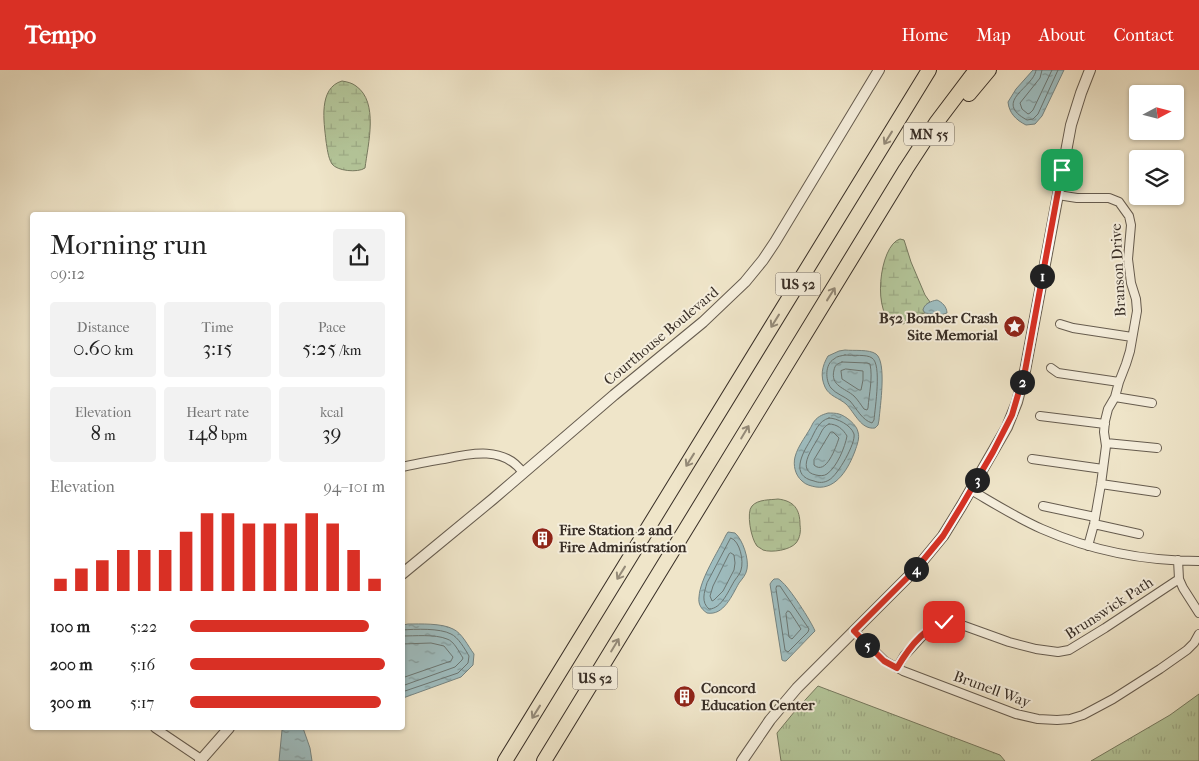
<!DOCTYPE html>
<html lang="en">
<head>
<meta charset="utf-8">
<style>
	body { margin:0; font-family:"IM FELL French Canon",serif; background:#f2f2f2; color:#222; height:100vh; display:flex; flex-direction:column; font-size:19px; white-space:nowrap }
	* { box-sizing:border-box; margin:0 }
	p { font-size:16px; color:#767676 }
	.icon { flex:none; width:28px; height:28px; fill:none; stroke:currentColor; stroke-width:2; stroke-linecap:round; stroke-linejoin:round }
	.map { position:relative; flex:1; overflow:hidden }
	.sheet { position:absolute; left:30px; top:142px; width:375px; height:518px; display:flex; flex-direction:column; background:#fff; border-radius:5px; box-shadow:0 1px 4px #0004 }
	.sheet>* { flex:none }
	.needle { width:32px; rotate:83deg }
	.buttons { position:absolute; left:1129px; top:15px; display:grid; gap:10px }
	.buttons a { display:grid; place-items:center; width:55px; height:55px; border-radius:5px; background:#fff; box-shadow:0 1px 4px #0004; font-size:25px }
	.pin { position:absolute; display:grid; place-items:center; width:42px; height:42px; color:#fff; margin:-21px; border-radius:10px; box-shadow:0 2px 8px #0006 }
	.km { position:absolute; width:25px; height:25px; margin:-12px; border-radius:50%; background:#222; color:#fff; font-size:14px; line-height:25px; text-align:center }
	.round { display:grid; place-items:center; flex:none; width:52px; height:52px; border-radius:5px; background:#f2f2f2 }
	.summary { display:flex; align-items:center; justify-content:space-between; height:85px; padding:0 20px }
	h1 { font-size:28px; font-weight:600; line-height:38px }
	.stats { display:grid; grid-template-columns:repeat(3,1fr); gap:8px; height:85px; padding:5px 20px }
	.stats div { display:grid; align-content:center; border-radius:5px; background:#f2f2f2; text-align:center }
	.stats b { font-size:21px; font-weight:600 }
	.stats small { font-size:14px; font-weight:400 }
	.stats p { font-size:14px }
	.chart { height:140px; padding:10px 20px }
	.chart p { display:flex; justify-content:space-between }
	.chart svg { width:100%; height:90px; margin-top:5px; stroke:#d93025; stroke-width:6 }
	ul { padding:0 20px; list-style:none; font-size:16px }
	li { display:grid; grid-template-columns:80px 60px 1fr; align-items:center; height:38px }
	li i { height:12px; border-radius:6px; background:#d93025 }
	header { display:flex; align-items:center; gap:30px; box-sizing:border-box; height:70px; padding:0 25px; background:#d93025; color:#fff }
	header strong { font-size:24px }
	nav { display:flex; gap:28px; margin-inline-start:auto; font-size:18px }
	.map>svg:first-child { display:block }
	.grass { fill:url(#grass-tufts); stroke:#767a60 }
	.wetland { fill:url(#wetland-marsh); stroke:#767a60 }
	.water { fill:url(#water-ripples); stroke:#758482 }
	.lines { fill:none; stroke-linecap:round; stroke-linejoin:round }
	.shore { stroke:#6b7673; stroke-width:1 }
	.minor-casing { stroke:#665c4f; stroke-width:10 }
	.tertiary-casing { stroke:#665c4f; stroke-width:12 }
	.motorway-casing { stroke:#382e26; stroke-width:16 }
	.minor { stroke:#f5eedc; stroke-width:8 }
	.tertiary { stroke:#f5eedc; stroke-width:10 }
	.motorway { stroke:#efe5c9; stroke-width:14 }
	.oneway { stroke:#948a78 }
	.route-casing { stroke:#fff; stroke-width:10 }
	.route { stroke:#d93025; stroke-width:6 }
	.labels { text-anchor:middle; stroke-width:4; stroke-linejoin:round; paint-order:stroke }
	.shield { fill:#f5eedc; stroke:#71685d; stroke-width:1 }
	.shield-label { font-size:14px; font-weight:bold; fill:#382e26 }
	.street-label { font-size:15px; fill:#382e26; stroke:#f5eedc }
	.poi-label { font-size:15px; font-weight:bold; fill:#382e26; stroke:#f5eedc; text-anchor:start }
</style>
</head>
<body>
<header>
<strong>Tempo</strong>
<nav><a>Home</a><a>Map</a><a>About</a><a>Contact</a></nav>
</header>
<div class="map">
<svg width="1199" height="691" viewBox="0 0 1199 691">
	<defs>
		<pattern id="grass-tufts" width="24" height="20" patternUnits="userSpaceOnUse" patternTransform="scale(1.25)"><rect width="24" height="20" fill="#b4c69a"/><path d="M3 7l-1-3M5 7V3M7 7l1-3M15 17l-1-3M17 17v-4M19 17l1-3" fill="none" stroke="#9caa85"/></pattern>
		<pattern id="wetland-marsh" width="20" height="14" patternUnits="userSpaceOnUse" patternTransform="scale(1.25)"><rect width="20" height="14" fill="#b4c69a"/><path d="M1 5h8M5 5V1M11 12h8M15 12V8" fill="none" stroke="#9caa85"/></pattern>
		<pattern id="water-ripples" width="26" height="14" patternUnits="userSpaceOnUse" patternTransform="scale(1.25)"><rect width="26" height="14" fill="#9ebdc0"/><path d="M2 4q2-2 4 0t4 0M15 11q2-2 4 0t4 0" fill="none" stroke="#829a9c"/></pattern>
	</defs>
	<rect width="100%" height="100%" fill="#efe5c9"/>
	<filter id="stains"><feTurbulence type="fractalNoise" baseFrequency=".004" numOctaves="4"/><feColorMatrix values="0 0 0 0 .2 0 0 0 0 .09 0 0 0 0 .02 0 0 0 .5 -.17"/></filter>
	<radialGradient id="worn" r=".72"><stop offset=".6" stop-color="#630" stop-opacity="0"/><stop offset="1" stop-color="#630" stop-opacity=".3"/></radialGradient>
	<path class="grass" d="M818,616L1000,685L1005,691H781L777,663L795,641Z
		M1199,624V691H1091L1170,645Z"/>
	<path class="wetland" d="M342,11C348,12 352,13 356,16C379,32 368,74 365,98C358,103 337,101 332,94C328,88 327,77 326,71C324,52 318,18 342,11Z
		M900,169L904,170L905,173L911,192L925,225L930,232L926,235L923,240L925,243C921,244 917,245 914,247C908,251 904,256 896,254C871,248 879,175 900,169Z
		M778,429C794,431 800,439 800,455C801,461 800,468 796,473C790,480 772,483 763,480C762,479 758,477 757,476C751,469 746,442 752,436C758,429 771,430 778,429Z"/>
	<path class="water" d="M1033,0H1064L1042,46L1035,54L1026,55C1016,50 1009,43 1008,32L1016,19Z
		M937,230C942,232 947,237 947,243L940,245L925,243L923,240C924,234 931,231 937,230Z
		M845,280C854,281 869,279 876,284C887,292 880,337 879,350L878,355L875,358C861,360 855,343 846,334C839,328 829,326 825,317C820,306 822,296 828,286L839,281Z
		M828,343C831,343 836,343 839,344C846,346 857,355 858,362C860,368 857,375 855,381C849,397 837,420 816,417C811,416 806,415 802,411C795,405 793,395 795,387C798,375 808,364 813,353C817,347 821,345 828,343Z
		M728,462L735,463C743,470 749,489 747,499C746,505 742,509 739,513C732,525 724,546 707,543C701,539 698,534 699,527C700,509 718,482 726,465Z
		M774,509C778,509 778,508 781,511C789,517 811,551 815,561L813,563L786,591H784L782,590L770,514L772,511Z
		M408,554C420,554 442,553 453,559C462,563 468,576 474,584L473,595L461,607L403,628V555Z
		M285,658H303L310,678L312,691H279L282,660Z"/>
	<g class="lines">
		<path class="shore" d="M1036,0C1034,18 992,31 1027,50L1033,49L1038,44L1058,0
			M1042,0L1040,8L1020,33L1022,39L1028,44L1030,43L1033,40L1052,0
			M845,285C852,286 867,284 872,288C882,294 875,338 874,350L872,353C862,350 857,339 850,331C844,326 836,324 831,318C825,310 825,294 834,289C837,286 841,286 845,285Z
			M842,292L867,293L870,294C873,308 869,324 868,338L867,340L864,339C861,335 858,330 854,326C845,318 830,316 834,300C835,295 837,294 842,292Z
			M846,299L863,301V310L861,320H859L842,309L841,301Z
			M829,348C837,348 851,355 854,364C856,373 838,405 829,410C824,413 819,413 814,411C790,406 802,384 810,371C815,362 818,351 829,348Z
			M829,354C837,354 843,359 847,366C845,377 837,397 827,404C824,406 820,406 816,405C796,401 812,379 817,370C821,364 822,357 829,354Z
			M831,362H833L839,368C836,377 826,406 814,395V390Z
			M731,468C740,471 744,491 741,500C740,504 737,507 735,510C729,519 722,539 709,539C701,532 704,523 707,513Z
			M731,483L734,485L735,493L734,500L723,521L714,530L712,531L710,526L713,516L729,484Z
			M777,516H780L784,522L809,559L808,562L788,582L785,580L776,519Z
			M788,541L790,542L801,559L792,569L789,567L786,544Z
			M402,560C415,559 440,558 451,564C458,567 465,579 469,586L468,593L458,603L402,622
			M402,566C415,566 435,564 447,569C454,571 459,582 463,588L462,590L455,597L402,616
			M402,574L431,573L444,576L453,587L451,591L402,608"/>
		<defs>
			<path id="minor" d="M1058,125L1077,128H1109L1119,132L1129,146L1131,155L1128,189L1131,213L1136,229L1137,241L1130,281L1126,294L1119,312L1115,327L1108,339L1105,351L1104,362L1106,376L1101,414L1094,454L1088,476
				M1060,254L1073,258L1132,267
				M1051,298L1058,303L1119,312
				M1115,327L1152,333
				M1040,346L1105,354
				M1106,373L1157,378
				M1032,389L1103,399
				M402,397C416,394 430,391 444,389C471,383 505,376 523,403
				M1101,414L1156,422
				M971,420C995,434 1017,448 1042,459C1092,481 1145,491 1199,491
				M1043,436L1095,447
				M1094,454L1139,464
				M1178,490L1179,509L1183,518L1199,543
				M854,561L885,591L903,601L1016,644L1038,649L1057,650L1070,649L1083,645L1113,629L1160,599L1187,580L1194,573L1199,564
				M897,598L904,586L926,562L937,555L945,553L959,554L1009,572L1036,579L1058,582L1069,580L1105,558L1179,509
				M155,658L201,689"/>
			<path id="tertiary" d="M402,504L493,429L614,325L703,252L745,212L763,190L775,172L879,0
				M200,691L229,658
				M742,691L770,650L797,618L915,500L943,466L962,435L1007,357L1017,332L1025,301L1071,55L1081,23L1090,0"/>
			<path id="motorway" d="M969,24L989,0
				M505,691L929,0
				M544,691L906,99L936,53L976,0"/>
		</defs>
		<use href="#minor" class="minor-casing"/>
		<use href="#tertiary" class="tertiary-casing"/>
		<use href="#motorway" class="motorway-casing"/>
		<use href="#minor" class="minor"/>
		<use href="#tertiary" class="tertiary"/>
		<use href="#motorway" class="motorway"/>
	</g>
	<defs><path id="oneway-shaft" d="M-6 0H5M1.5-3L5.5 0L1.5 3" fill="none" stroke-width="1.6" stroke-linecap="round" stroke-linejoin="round" transform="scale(1.25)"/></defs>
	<g class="oneway">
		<use href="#oneway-shaft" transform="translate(888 68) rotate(122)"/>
		<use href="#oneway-shaft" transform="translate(831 224) rotate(-58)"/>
		<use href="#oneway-shaft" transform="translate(775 251) rotate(122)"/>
		<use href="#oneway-shaft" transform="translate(745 362) rotate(-59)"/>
		<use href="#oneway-shaft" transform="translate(690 390) rotate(122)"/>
		<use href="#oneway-shaft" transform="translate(621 503) rotate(122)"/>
		<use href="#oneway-shaft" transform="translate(615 575) rotate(-59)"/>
		<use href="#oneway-shaft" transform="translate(536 642) rotate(122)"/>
	</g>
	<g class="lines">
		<defs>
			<path id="route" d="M944,552C923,558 908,579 897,598L884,591L854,561L915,500L943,466L962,435L993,382L1012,345L1025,301L1062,100"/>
		</defs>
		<use href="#route" class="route-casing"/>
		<use href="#route" class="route"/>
	</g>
	<defs>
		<symbol id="sight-disc" viewBox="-11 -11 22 22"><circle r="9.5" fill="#8f2418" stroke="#f5eedc"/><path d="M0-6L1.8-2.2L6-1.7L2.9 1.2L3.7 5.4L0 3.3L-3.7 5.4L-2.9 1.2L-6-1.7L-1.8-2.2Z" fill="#fff"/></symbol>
		<symbol id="building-disc" viewBox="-11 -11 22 22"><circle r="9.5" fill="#8f2418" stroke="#f5eedc"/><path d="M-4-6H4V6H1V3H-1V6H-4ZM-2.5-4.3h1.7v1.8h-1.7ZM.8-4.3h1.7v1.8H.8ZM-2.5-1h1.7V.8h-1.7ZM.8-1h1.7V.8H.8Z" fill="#fff"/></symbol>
	</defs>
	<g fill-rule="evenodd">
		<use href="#sight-disc" x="1002" y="244" width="25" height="25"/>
		<use href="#building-disc" x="530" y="456" width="25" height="25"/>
		<use href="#building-disc" x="672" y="614" width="25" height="25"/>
	</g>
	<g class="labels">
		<g class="shield">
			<rect x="904" y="52.5" width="50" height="23" rx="4"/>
			<rect x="775.5" y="202.5" width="45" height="23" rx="4"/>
			<rect x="572.5" y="596.5" width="45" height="23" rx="4"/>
		</g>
		<g class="shield-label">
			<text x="929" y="69">MN 55</text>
			<text x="798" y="219">US 52</text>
			<text x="595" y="613">US 52</text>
		</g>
		<g class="street-label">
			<text transform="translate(1118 200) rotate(-93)" y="5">Branson Drive</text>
			<text transform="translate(661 266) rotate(-40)" y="5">Courthouse Boulevard</text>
			<text transform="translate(1109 538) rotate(-33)" y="5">Brunswick Path</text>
			<text transform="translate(992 619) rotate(20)" y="5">Brunell Way</text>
		</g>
		<g class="poi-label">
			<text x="998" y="253" text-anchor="end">B52 Bomber Crash<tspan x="998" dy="17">Site Memorial</tspan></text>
			<text x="559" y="465">Fire Station 2 and<tspan x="559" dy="17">Fire Administration</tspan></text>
			<text x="701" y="623">Concord<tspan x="701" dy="17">Education Center</tspan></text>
		</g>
	</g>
	<rect width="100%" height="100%" filter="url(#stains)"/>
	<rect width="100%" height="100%" fill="url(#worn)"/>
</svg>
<div class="buttons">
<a><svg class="needle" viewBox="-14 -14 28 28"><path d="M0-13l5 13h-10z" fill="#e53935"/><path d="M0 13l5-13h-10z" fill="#767676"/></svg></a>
<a><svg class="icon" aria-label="layers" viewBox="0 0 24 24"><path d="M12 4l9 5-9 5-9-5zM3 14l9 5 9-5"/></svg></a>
</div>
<div class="pin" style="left:1062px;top:100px;background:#1e9e55"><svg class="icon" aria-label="arrive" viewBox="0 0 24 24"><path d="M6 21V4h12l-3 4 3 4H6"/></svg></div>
<div class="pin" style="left:944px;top:552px;background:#d93025"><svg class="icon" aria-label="check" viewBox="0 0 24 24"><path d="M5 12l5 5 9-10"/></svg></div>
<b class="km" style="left:1042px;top:206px">1</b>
<b class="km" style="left:1022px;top:312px">2</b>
<b class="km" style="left:977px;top:410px">3</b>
<b class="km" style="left:916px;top:499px">4</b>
<b class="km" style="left:867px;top:575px">5</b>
<section class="sheet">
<div class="summary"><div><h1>Morning run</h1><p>09:12</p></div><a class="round"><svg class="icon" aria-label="share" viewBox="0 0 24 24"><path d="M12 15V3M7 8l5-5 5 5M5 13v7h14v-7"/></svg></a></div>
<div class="stats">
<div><p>Distance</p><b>0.60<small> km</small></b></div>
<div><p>Time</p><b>3:15</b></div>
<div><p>Pace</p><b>5:25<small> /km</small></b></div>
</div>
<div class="stats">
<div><p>Elevation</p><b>8<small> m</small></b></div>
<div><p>Heart rate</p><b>148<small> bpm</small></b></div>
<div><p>kcal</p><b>39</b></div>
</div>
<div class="chart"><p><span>Elevation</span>94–101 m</p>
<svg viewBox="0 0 160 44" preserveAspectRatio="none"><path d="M5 44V38M15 44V33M25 44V29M35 44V24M45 44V24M55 44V24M65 44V15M75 44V6M85 44V6M95 44V11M105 44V11M115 44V11M125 44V6M135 44V11M145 44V24M155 44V38"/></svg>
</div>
<ul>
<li><b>100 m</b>5:22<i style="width:92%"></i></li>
<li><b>200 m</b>5:16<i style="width:100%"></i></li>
<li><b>300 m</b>5:17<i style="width:98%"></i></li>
</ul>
</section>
</div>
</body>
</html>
